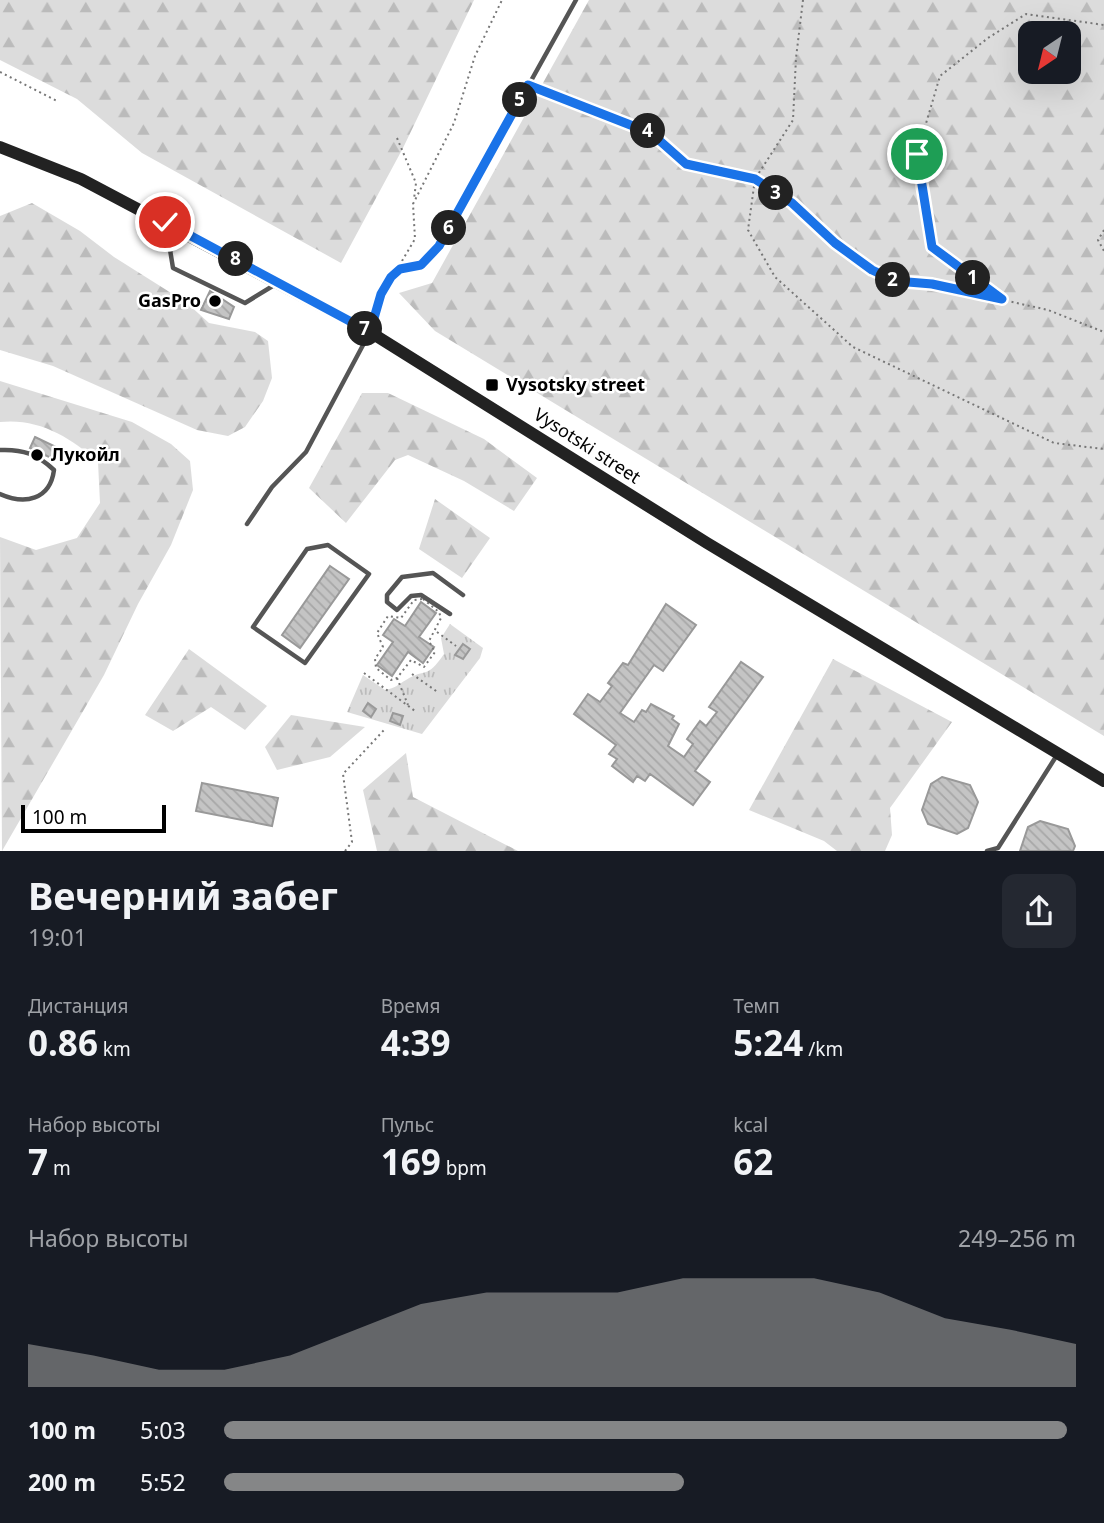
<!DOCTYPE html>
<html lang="ru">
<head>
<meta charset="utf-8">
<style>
	body { margin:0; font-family:"Noto Sans",sans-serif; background:#242831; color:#f1f3f6; height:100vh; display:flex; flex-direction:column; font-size:26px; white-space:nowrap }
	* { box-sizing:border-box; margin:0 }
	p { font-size:23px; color:#9ea1a6 }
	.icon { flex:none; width:38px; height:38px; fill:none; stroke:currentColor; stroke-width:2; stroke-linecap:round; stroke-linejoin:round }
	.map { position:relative; height:851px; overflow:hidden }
	.sheet { display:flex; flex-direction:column; background:#171b24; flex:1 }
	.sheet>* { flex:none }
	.needle { width:46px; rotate:215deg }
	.controls { position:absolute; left:1018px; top:21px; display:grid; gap:14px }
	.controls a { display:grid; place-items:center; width:63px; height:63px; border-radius:14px; background:#171b24; box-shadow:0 7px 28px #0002; font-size:35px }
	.scale { position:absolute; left:21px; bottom:18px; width:145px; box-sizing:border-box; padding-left:7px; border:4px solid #000; border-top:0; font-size:19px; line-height:24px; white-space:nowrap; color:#000; -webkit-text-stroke:5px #fff; paint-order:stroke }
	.pin { position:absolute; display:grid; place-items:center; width:60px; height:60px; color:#fff; margin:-30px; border:4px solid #fff; border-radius:50%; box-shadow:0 2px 7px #0007 }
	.km { position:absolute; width:35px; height:35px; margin:-18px; border-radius:50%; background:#222; color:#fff; font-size:19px; line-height:35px; text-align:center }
	.round { display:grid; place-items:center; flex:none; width:74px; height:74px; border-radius:14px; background:#242831 }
	.headline { display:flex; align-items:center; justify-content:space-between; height:119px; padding:0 28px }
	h1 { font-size:38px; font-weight:700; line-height:52px }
	.figures { display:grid; grid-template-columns:repeat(3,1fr); gap:10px; height:119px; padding:7px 28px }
	.figures div { display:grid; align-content:center }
	.figures b { font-size:35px; font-weight:700 }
	.figures small { font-size:19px; font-weight:400 }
	.figures p { font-size:19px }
	.chart { height:196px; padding:14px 28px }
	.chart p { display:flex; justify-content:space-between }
	.chart svg { width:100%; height:126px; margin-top:7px; fill:#858687; opacity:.7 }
	ul { padding:0 28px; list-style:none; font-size:23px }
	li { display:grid; grid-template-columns:112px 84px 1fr; align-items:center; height:52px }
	li i { height:18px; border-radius:9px; background:#858687 }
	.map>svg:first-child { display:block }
	.forest { fill:url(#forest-firs); fill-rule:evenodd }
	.park { fill:url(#park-tufts) }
	.building { fill:url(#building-back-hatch); stroke:#999; stroke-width:2 }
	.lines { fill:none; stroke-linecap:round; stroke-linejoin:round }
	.path { stroke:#777; stroke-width:2; stroke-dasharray:2 3.5; stroke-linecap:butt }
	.service { stroke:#555; stroke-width:4.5 }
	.secondary { stroke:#222; stroke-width:12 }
	.route-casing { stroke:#fff; stroke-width:14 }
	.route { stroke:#1a73e8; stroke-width:9 }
	.poi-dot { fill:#000; stroke:#fff; stroke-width:2.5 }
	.labels { text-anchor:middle; stroke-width:5; stroke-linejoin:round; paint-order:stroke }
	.poi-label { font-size:18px; font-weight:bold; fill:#000; stroke:#fff; text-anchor:start }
	.street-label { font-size:18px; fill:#000; stroke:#fff }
</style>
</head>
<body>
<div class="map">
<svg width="1104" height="851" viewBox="0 0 1104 851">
	<defs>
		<pattern id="forest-firs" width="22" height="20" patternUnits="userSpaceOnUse" patternTransform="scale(1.75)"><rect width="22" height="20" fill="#dcdcdc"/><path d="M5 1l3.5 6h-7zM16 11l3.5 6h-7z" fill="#bbb"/></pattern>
		<pattern id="park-tufts" width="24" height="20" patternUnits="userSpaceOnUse" patternTransform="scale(1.75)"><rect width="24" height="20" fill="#dcdcdc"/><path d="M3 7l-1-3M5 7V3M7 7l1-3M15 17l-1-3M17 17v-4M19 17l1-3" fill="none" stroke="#bbb"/></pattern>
		<pattern id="building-back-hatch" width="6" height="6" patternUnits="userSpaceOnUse" patternTransform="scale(1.75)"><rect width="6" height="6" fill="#c4c4c4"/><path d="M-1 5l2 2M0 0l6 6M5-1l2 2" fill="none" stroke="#a7a7a7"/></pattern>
	</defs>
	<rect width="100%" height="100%" fill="#fff"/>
	<path class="forest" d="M0,0H474L403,148L341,263L142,153L77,99L0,60Z
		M589,0H1104V736L435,331L399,293L432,283ZM1031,33H1069V72H1031Z
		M32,203L80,231L114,257L187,303L209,323L255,332L268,341L272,378L263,401L245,427L228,436L197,430L53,366L0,350V216Z
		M0,381L132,422L171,444L190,461L193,490L171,545L138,604L104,675L2,851L0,537L36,550L77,538L100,503L98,462C70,437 39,418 0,422Z
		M362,393H388L484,439L537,478L514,511L464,481L408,455L395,460L346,523L309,488Z
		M435,499L490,538L462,578L419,549Z
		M189,649L267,706L245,730L211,707L173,731L145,715Z
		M833,659L952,722L890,808L892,835L885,851H837L824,841L749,810Z
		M291,715L365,727L330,757L277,770L265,747Z
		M406,753L413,797L518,851H377L363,790Z"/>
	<path class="park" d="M450,624L483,648L480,658L422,734L347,712L363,675L385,690C396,688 397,685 406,680C427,667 426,680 444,654L441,638Z"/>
	<path class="building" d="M210,291L234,307L229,319L201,310Z
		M35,437L56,447L51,458L30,448Z
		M330,566L349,579L300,648L282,635Z
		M421,602L436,613L419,637L434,647L423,663L408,652L392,676L377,665L393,642L383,635L394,619L405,626Z
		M666,604L696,625L663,671L654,665L620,713L634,722L642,710L646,712L651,704L674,716L672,719L679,724L668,746L684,757L693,744L687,739L700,721L706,726L717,712L709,707L741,662L763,677L695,771L710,782L693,805L650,774L645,781L637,776L633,782L612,766L617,759L609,754L616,745L574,714L588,694L600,702L612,686L608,683L623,663L628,665Z
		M463,644L470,649L463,659L455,655Z
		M368,703L376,709L371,717L363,711Z
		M393,713L403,716L400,725L390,721Z
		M942,777L970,785L978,802L968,828L957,834L928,824L922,810L931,784Z
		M202,783L278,798L272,826L196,811Z
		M1040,821L1068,829L1075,846L1073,851H1020L1028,827Z"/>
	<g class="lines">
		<path class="path" d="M803,0L796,58L793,120L755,179L748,230L775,277L853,347L1054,443L1104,449
			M0,72L57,101
			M536,88L651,133L686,164L755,179L792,203L835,243L872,270L896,281L932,284L1048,310L1104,332
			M397,138L416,183L414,199
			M1104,230L1098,240L1104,251
			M402,261L415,239L413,204L454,123L475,56L502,0
			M998,296L932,247L917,154L940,76L988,38L1026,14L1104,25
			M423,599L439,612L441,618L429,641L435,652L424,667L411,660L397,678L391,680L376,668L375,659L383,647L377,633L388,616L401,618L414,600Z
			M437,632L456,646
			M364,673L415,711
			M412,674L439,693
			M397,678L408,705
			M345,851L352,842L343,774L384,730"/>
		<path class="service" d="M166,225L173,268L245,303L276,284
			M0,450C23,449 37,454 54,470C50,500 25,505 0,494
			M247,524L272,487L306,452L370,332L381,294L391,277L399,269L421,265L439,246L576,0
			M328,545L369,574L305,663L253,627L307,549Z
			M450,614L421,595L411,596L397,610L387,602V595L402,577L433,573L463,595
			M987,851L998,848L1057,755"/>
		<path class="secondary" d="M0,147L81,179L370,332L707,543L1104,781"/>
	</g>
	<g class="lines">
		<defs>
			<path id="route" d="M165,222L370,332L381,294L391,277L400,269L421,265L439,246L528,85L651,133L686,164L755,179L792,203L835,243L872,270L896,281L932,284L1002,299L932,247L917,154"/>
		</defs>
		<use href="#route" class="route-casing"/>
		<use href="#route" class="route"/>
	</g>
	<g class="poi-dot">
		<circle cx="215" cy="301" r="7"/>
		<rect x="485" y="378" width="14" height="14" rx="3.5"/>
		<circle cx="37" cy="455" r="7"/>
	</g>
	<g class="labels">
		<g class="poi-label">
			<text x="201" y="307" text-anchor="end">GasPro</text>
			<text x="506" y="391">Vysotsky street</text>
			<text x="51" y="461">Лукойл</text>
		</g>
		<g class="street-label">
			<text transform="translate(587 446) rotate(33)" y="6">Vysotski street</text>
		</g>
	</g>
</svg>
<div class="controls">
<a><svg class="needle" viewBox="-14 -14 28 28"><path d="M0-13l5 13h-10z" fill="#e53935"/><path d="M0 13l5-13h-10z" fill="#9ea1a6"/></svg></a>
</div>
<div class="scale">100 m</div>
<div class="pin" style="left:917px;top:154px;background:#1e9e55"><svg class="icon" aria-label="arrive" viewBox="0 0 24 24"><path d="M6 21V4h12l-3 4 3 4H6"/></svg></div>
<div class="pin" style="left:165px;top:222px;background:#d93025"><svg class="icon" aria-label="check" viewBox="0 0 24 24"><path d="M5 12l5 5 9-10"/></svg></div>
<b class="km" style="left:973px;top:278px">1</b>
<b class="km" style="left:893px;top:280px">2</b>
<b class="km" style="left:776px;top:193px">3</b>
<b class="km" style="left:648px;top:131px">4</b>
<b class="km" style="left:520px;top:100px">5</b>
<b class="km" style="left:449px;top:228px">6</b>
<b class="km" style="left:365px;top:329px">7</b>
<b class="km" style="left:236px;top:259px">8</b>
</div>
<section class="sheet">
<div class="headline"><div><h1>Вечерний забег</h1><p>19:01</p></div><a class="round"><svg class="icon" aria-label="share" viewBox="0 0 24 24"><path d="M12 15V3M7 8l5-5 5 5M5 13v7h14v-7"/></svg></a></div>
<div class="figures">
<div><p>Дистанция</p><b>0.86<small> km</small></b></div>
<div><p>Время</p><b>4:39</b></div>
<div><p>Темп</p><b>5:24<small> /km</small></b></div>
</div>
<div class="figures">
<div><p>Набор высоты</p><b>7<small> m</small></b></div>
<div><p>Пульс</p><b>169<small> bpm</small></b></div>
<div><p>kcal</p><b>62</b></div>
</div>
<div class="chart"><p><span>Набор высоты</span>249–256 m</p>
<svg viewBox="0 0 160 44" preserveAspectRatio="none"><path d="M0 44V29L10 33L20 38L30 38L40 33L50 24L60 15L70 11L80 11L90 11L100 6L110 6L120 6L130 11L140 20L150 24L160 29V44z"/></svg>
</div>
<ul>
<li><b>100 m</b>5:03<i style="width:99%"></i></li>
<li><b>200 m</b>5:52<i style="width:54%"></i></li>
</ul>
</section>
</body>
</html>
